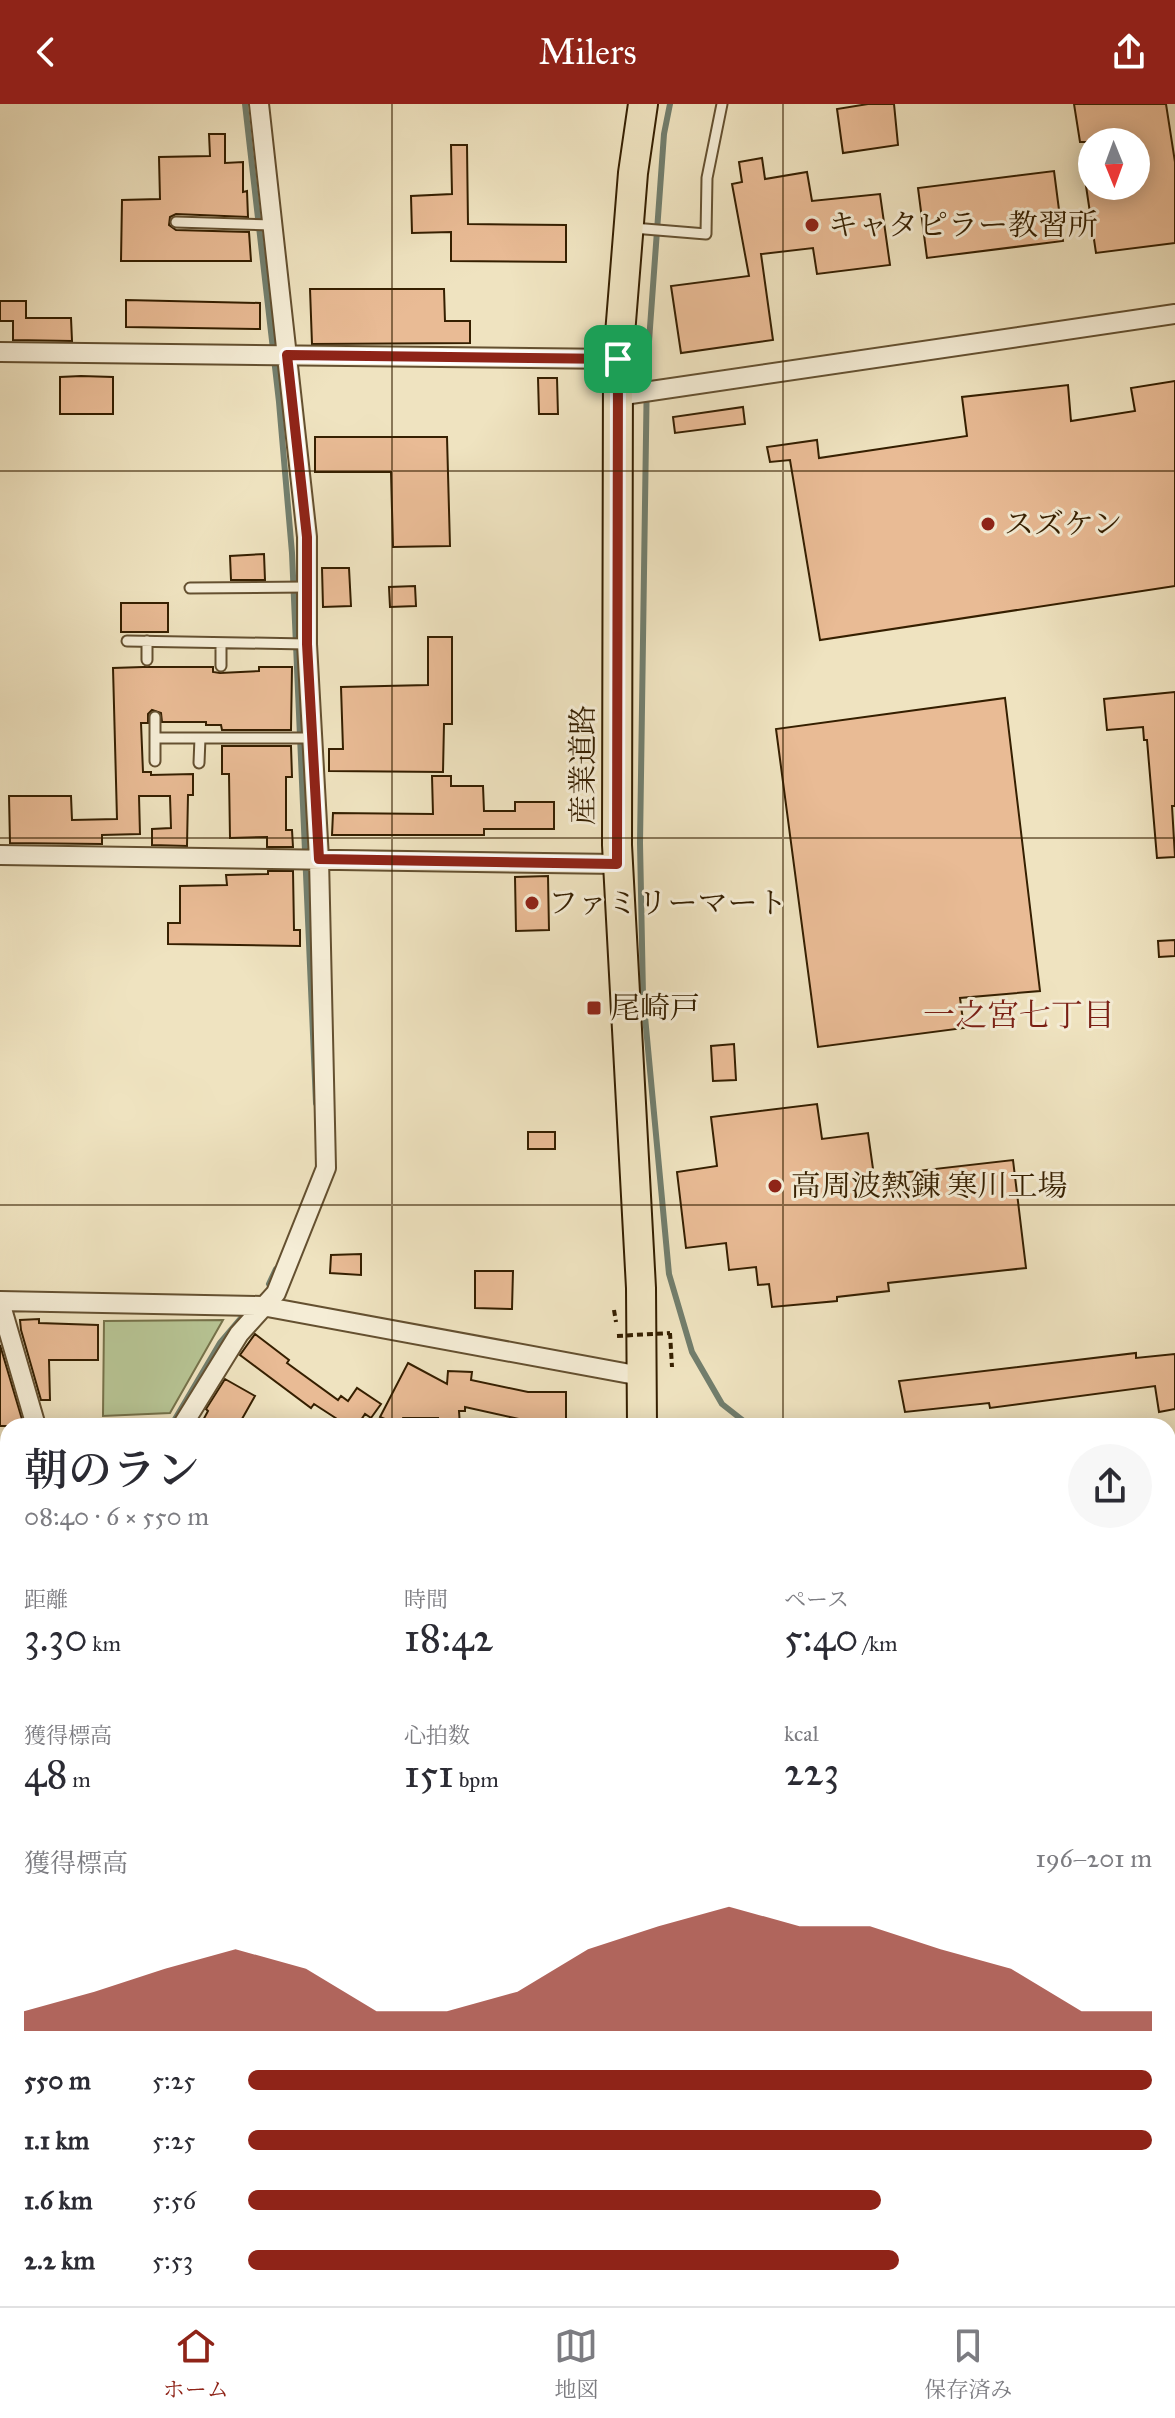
<!DOCTYPE html>
<html lang="ja">
<head>
<meta charset="utf-8">
<style>
	body { margin:0; font-family:"IM FELL Great Primer","Noto Serif JP",serif; background:#f7f7f7; color:#2b2b33; height:100vh; display:flex; flex-direction:column; font-size:30px; white-space:nowrap }
	* { box-sizing:border-box; margin:0 }
	p { font-size:26px; color:#7c7c81 }
	.icon { flex:none; width:44px; height:44px; fill:none; stroke:currentColor; stroke-width:2; stroke-linecap:round; stroke-linejoin:round }
	.map { position:relative; flex:1; overflow:hidden }
	.details { position:absolute; left:0px; top:1314px; width:1176px; height:888px; display:flex; flex-direction:column; background:#fff; border-radius:24px 24px 0 0; box-shadow:0 4px 20px #0003 }
	.details>* { flex:none }
	.needle { width:52px; rotate:179deg }
	.tools { position:absolute; left:1078px; top:24px; display:grid; gap:16px }
	.tools a { display:grid; place-items:center; width:72px; height:72px; border-radius:50%; background:#fff; box-shadow:0 4px 20px #0003; font-size:40px }
	.pin { position:absolute; display:grid; place-items:center; width:68px; height:68px; color:#fff; margin:-34px; border-radius:16px; box-shadow:0 4px 12px #0006 }
	.round { display:grid; place-items:center; flex:none; width:84px; height:84px; border-radius:42px; background:#f7f7f7 }
	.summary { display:flex; align-items:center; justify-content:space-between; height:136px; padding:0 24px }
	h1 { font-size:44px; font-weight:600; line-height:60px }
	.metrics { display:grid; grid-template-columns:repeat(3,1fr); gap:12px; height:136px; padding:8px 24px }
	.metrics div { display:grid; align-content:center }
	.metrics b { font-size:40px; font-weight:600 }
	.metrics small { font-size:22px; font-weight:400 }
	.metrics p { font-size:22px }
	.chart { height:224px; padding:16px 24px }
	.chart p { display:flex; justify-content:space-between }
	.chart svg { width:100%; height:144px; margin-top:8px; fill:#8f2418; opacity:.7 }
	ul { padding:0 24px; list-style:none; font-size:26px }
	li { display:grid; grid-template-columns:128px 96px 1fr; align-items:center; height:60px }
	li i { height:20px; border-radius:10px; background:#8f2418 }
	header { display:flex; justify-content:space-between; align-items:center; height:104px; padding:0 24px; background:#8f2418; color:#fff; font-size:36px; font-weight:600 }
	.tab-bar { display:flex; justify-content:space-around; align-items:center; height:112px; border-top:2px solid #e1e1e2; background:#fff; font-size:22px; color:#7c7c81 }
	.tab-bar a { display:grid; justify-items:center; gap:4px }
	.tab-bar .selected { color:#8f2418 }
	.map>svg:first-child { display:block }
	.green { fill:#b7c494; stroke:#76724a; stroke-width:2 }
	.lines { fill:none; stroke-linecap:round; stroke-linejoin:round }
	.stream { stroke:#727e6d; stroke-width:6 }
	.building { fill:#e9bb95; stroke:#351f00; stroke-width:2 }
	.lane-casing { stroke:#645030; stroke-width:13 }
	.street-casing { stroke:#645030; stroke-width:22 }
	.secondary-casing { stroke:#351f00; stroke-width:30 }
	.primary-casing { stroke:#351f00; stroke-width:32 }
	.path { stroke:#351f00; stroke-width:4; stroke-dasharray:6 4; stroke-linecap:butt }
	.lane { stroke:#f5edd6; stroke-width:9 }
	.street { stroke:#f5edd6; stroke-width:18 }
	.secondary { stroke:#f5edd6; stroke-width:26 }
	.primary { stroke:#efe3c0; stroke-width:28 }
	.path-bridge { stroke:#351f00; stroke-width:4; stroke-dasharray:6 4; stroke-linecap:butt }
	.route-casing { stroke:#fff; stroke-width:16 }
	.route { stroke:#8f2418; stroke-width:10 }
	.grid { fill:none; stroke:#351f00; stroke-width:2; stroke-opacity:0.55 }
	.poi-dot { fill:#8f2418; stroke:#f5edd6; stroke-width:3 }
	.labels { text-anchor:middle; stroke-width:6; stroke-linejoin:round; paint-order:stroke }
	.poi-label { font-size:30px; fill:#351f00; stroke:#f5edd6; text-anchor:start }
	.street-label { font-size:30px; fill:#351f00; stroke:#f5edd6 }
	.neighbourhood-label { font-size:32px; fill:#7a1f14; stroke:#f5edd6 }
</style>
</head>
<body>
<header><svg class="icon" aria-label="back" viewBox="0 0 24 24"><path d="M15 5l-7 7 7 7"/></svg>Milers<svg class="icon" aria-label="share" viewBox="0 0 24 24"><path d="M12 15V3M7 8l5-5 5 5M5 13v7h14v-7"/></svg></header>
<div class="map">
<svg width="1175" height="2202" viewBox="0 0 1175 2202">
	<rect width="100%" height="100%" fill="#efe3c0"/>
	<filter id="stains"><feTurbulence type="fractalNoise" baseFrequency=".0025" numOctaves="4"/><feColorMatrix values="0 0 0 0 .2 0 0 0 0 .09 0 0 0 0 .02 0 0 0 .5 -.17"/></filter>
	<radialGradient id="worn" r=".72"><stop offset=".6" stop-color="#630" stop-opacity="0"/><stop offset="1" stop-color="#630" stop-opacity=".3"/></radialGradient>
	<path class="green" d="M223,1216L170,1309L103,1312L104,1217Z"/>
	<g class="lines">
		<path class="stream" d="M245,0L279,298L292,449L316,999
			M670,0L664,30L647,265L640,739L643,891L669,1170L692,1248L722,1300L750,1322
			M269,1180L276,1165
			M171,1322L220,1239L242,1213"/>
	</g>
	<path class="building" d="M868,0H894L898,41L843,49L837,5Z
		M1074,0H1166L1175,58V139L1096,149L1086,82H1136V38H1080Z
		M209,30H225V59L243,58V88L247,87L248,113L176,110L170,113L169,121L176,126L249,128L251,157H121L122,96L160,95L159,53L210,52Z
		M451,41H467L468,120L566,121V158L451,157V128L412,129L411,92L452,90Z
		M762,54L765,75L807,68L812,97L880,90L890,161L817,170L813,144L761,150L773,236L681,249L671,182L749,172L732,80L742,78L739,58Z
		M1054,67L1063,137L927,154L918,84Z
		M310,185H444L445,217H470V239L312,240Z
		M126,196L260,199V225L126,223Z
		M0,197H26V214H71L72,237L13,236V217H0Z
		M81,272L113,273V310H60V273Z
		M538,274H557L558,310H539Z
		M1175,277V482L820,536L790,356L770,358L767,343L817,336L819,354L967,332L962,293L1068,281L1071,317L1135,307L1131,284Z
		M743,303L745,320L675,329L673,313Z
		M315,333H447L450,442L393,443L391,368H315Z
		M264,450L265,476H231L230,452Z
		M322,464H349L351,502L323,503Z
		M415,482L416,502L390,503L389,483Z
		M121,499H168V528H121Z
		M428,533H452V620H444L443,668L329,667V645H343L341,583L428,581Z
		M143,563H213V568L220,569L259,567V563H292L291,626H222L221,621H206V618H162L161,609L152,606L148,610V619H141L143,668H151V671L193,670V691H188L187,742L152,741V725L171,724L170,692H139L140,730L102,731V740L10,739L9,692H71L72,716L117,715L113,564Z
		M1175,588V702H1172L1175,753L1157,754L1147,636H1144L1143,623L1107,626L1104,595Z
		M1005,594L1040,887L960,894L964,924L818,943L776,625Z
		M222,642H291L292,673H286V726H292L293,743H267V733L230,734L229,670H222Z
		M432,672H451V682H483L484,707H515V698H554V725H484V731H332L333,709L433,710Z
		M268,767H293L294,826H300V842L168,840V819H180V782L227,781L226,771L268,770Z
		M548,772L549,826L516,827L515,773Z
		M1175,836V852L1159,853L1158,837Z
		M734,940L736,976L713,977L711,942Z
		M817,1000L822,1035L868,1029L874,1072L1013,1056L1026,1164L888,1179L889,1187L837,1193V1197L772,1203L769,1180L758,1181L756,1163L729,1166L726,1139L686,1144L677,1068L717,1062L711,1013Z
		M528,1028H555V1045H528Z
		M361,1150V1171L330,1169L331,1151Z
		M475,1167H513L512,1205L475,1204Z
		M39,1215V1219L98,1221V1256H49L50,1296H41L21,1226L20,1216Z
		M255,1230L289,1256L287,1259L338,1296L341,1292L348,1297L357,1284L381,1300L371,1314L365,1310L357,1322H348L314,1300L311,1304L240,1251Z
		M0,1241L24,1322H0Z
		M1136,1249V1254L1175,1250V1305L1159,1308L1155,1282L990,1304L989,1299L905,1308L899,1277Z
		M408,1259L447,1280L448,1267L472,1268L471,1276L528,1288H566V1318H532L465,1303V1307H459L460,1322H438V1314H403L399,1321L380,1313Z
		M225,1275L255,1292L238,1322H200L208,1307L206,1305Z"/>
	<g class="lines">
		<defs>
			<path id="lane" d="M176,118L273,121
				M633,124L706,130L707,74L722,0
				M190,484L307,483
				M127,537L307,540
				M147,556V537
				M221,562V539
				M155,634H314
				M155,657V613
				M199,659L200,634
				M0,1506L8,1507
				M898,2202L915,2194"/>
			<path id="street" d="M0,248L618,255
				M617,292L1175,210
				M0,751L617,760
				M0,1197L262,1202L641,1272
				M0,1198L36,1322
				M182,1322L239,1230L276,1189L326,1064L319,755L307,540V433L259,0
				M0,1380L8,1379
				M0,1878L8,1862
				M0,1994L8,2000
				M1034,2194L1037,2202
				M325,2202L332,2194
				M587,2202L589,2194"/>
			<path id="secondary" d="M1168,1353L1175,1352
				M1168,2059L1175,2057"/>
			<path id="primary" d="M642,1322L641,1184L617,741L618,255L633,69L643,0
				M0,1791L8,1793
				M529,2202L530,2194"/>
		</defs>
		<use href="#lane" class="lane-casing"/>
		<use href="#street" class="street-casing"/>
		<use href="#secondary" class="secondary-casing"/>
		<use href="#primary" class="primary-casing"/>
		<path class="path" d="M614,1206L616,1218
			M670,1229L672,1263"/>
		<use href="#lane" class="lane"/>
		<use href="#street" class="street"/>
		<use href="#secondary" class="secondary"/>
		<use href="#primary" class="primary"/>
		<path class="path-bridge" d="M617,1232L670,1229"/>
	</g>
	<g class="lines">
		<defs>
			<path id="route" d="M287,251L618,255L617,760L319,755L307,540V433Z"/>
		</defs>
		<use href="#route" class="route-casing"/>
		<use href="#route" class="route"/>
	</g>
	<path class="grid" d="M392,0V1322M783,0V1322M0,367H1175M0,734H1175M0,1101H1175M0,1468H8M1168,1468H1175M0,1835H8M1168,1835H1175M392,2194V2202M783,2194V2202"/>
	<g class="poi-dot">
		<circle cx="812" cy="121" r="8"/>
		<circle cx="988" cy="420" r="8"/>
		<circle cx="532" cy="799" r="8"/>
		<rect x="586" y="896" width="16" height="16" rx="4"/>
		<circle cx="775" cy="1082" r="8"/>
	</g>
	<g class="labels">
		<g class="poi-label">
			<text x="828" y="131">キャタピラー教習所</text>
			<text x="1004" y="430">スズケン</text>
			<text x="548" y="809">ファミリーマート</text>
			<text x="610" y="914">尾崎戸</text>
			<text x="791" y="1092">高周波熱錬 寒川工場</text>
		</g>
		<g class="street-label">
			<text transform="translate(583 661) rotate(-90)" y="10">産業道路</text>
		</g>
		<g class="neighbourhood-label">
			<text x="1019" y="922">一之宮七丁目</text>
		</g>
	</g>
	<rect width="100%" height="100%" filter="url(#stains)"/>
	<rect width="100%" height="100%" fill="url(#worn)"/>
</svg>
<div class="tools">
<a><svg class="needle" viewBox="-14 -14 28 28"><path d="M0-13l5 13h-10z" fill="#e53935"/><path d="M0 13l5-13h-10z" fill="#7c7c81"/></svg></a>
</div>
<div class="pin" style="left:618px;top:255px;background:#1e9e55"><svg class="icon" aria-label="arrive" viewBox="0 0 24 24"><path d="M6 21V4h12l-3 4 3 4H6"/></svg></div>
<section class="details">
<div class="summary"><div><h1>朝のラン</h1><p>08:40 · 6 × 550 m</p></div><a class="round"><svg class="icon" aria-label="share" viewBox="0 0 24 24"><path d="M12 15V3M7 8l5-5 5 5M5 13v7h14v-7"/></svg></a></div>
<div class="metrics">
<div><p>距離</p><b>3.30<small> km</small></b></div>
<div><p>時間</p><b>18:42</b></div>
<div><p>ペース</p><b>5:40<small> /km</small></b></div>
</div>
<div class="metrics">
<div><p>獲得標高</p><b>48<small> m</small></b></div>
<div><p>心拍数</p><b>151<small> bpm</small></b></div>
<div><p>kcal</p><b>223</b></div>
</div>
<div class="chart"><p><span>獲得標高</span>196–201 m</p>
<svg viewBox="0 0 160 44" preserveAspectRatio="none"><path d="M0 44V38L10 32L20 25L30 19L40 25L50 38L60 38L70 32L80 19L90 12L100 6L110 12L120 12L130 19L140 25L150 38L160 38V44z"/></svg>
</div>
<ul>
<li><b>550 m</b>5:25<i style="width:100%"></i></li>
<li><b>1.1 km</b>5:25<i style="width:100%"></i></li>
<li><b>1.6 km</b>5:56<i style="width:70%"></i></li>
<li><b>2.2 km</b>5:53<i style="width:72%"></i></li>
</ul>
</section>
</div>
<nav class="tab-bar">
<a class="selected"><svg class="icon" aria-label="home" viewBox="0 0 24 24"><path d="M3 11l9-7 9 7M6 9v11h12V9"/></svg>ホーム</a>
<a><svg class="icon" aria-label="map" viewBox="0 0 24 24"><path d="M3 6l6-2 6 2 6-2v14l-6 2-6-2-6 2zM9 4v14M15 6v14"/></svg>地図</a>
<a><svg class="icon" aria-label="saved" viewBox="0 0 24 24"><path d="M7 4h10v16l-5-4-5 4z"/></svg>保存済み</a>
</nav>
</body>
</html>
